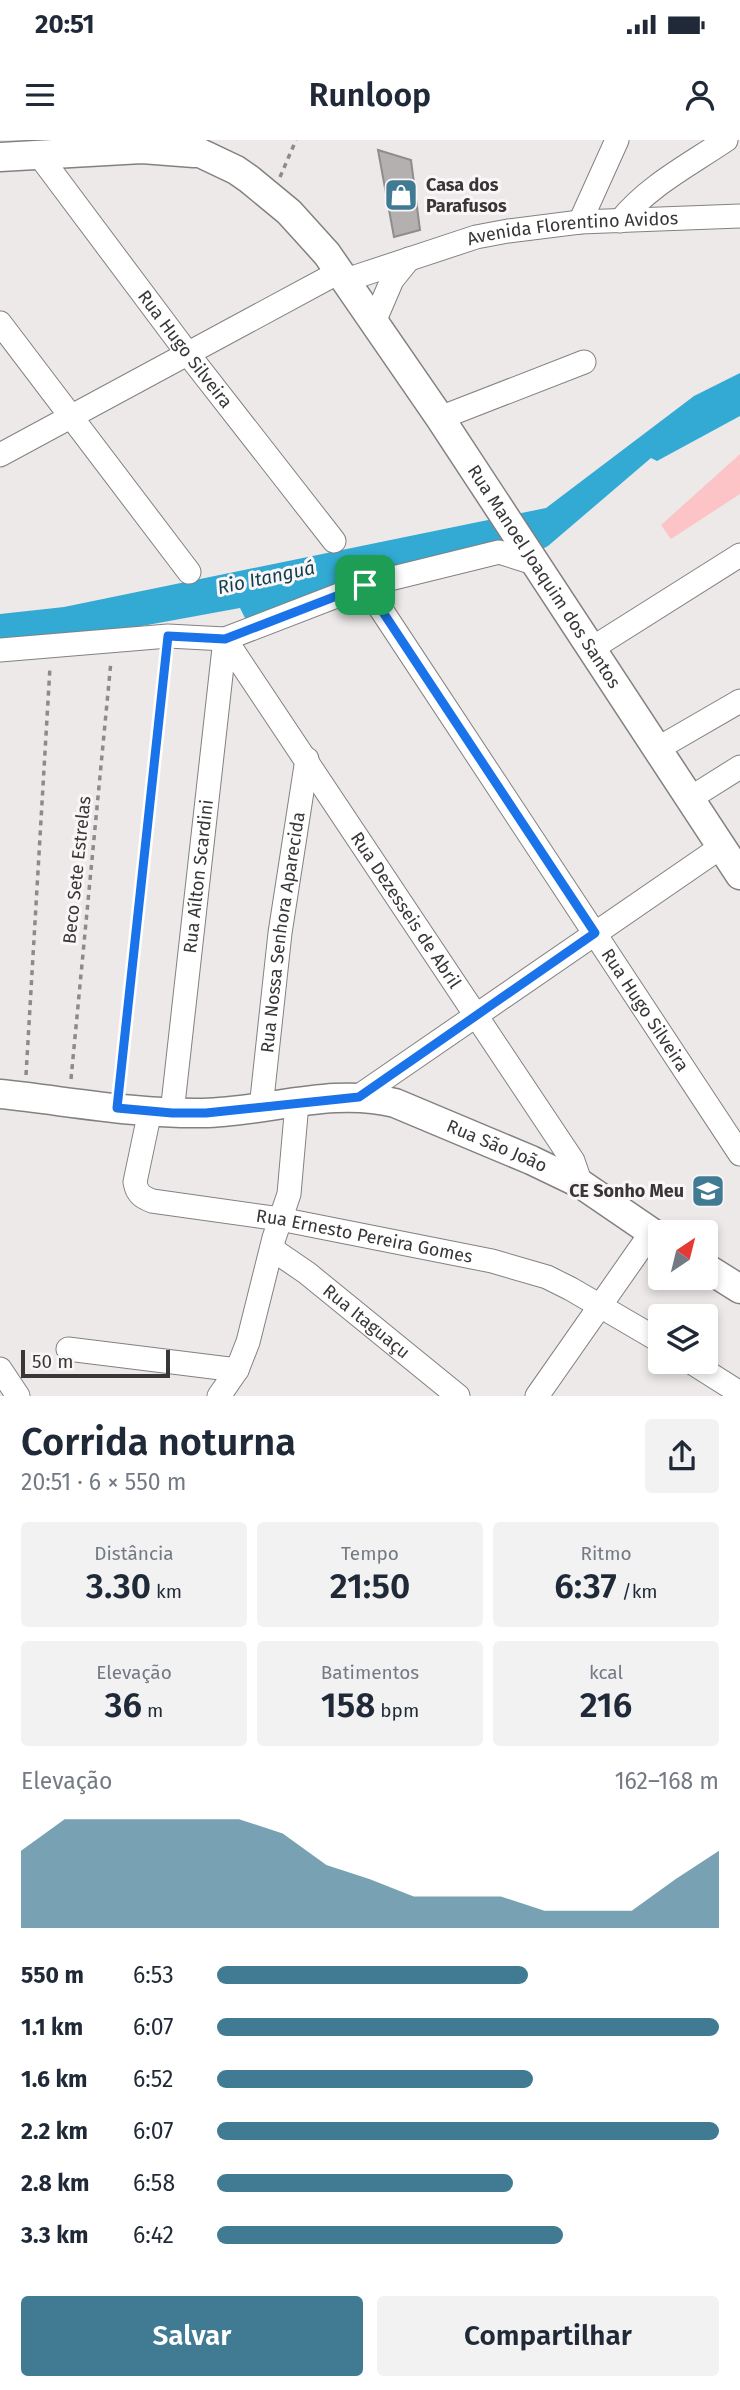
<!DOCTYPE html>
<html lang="pt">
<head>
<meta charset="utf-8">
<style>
	body { margin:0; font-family:"Fira Sans",sans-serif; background:#f2f2f3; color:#1f2937; height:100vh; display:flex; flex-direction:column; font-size:26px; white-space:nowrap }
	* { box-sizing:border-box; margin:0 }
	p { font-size:23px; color:#747a83 }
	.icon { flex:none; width:38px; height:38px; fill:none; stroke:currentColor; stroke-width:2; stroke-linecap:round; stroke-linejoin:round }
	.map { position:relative; height:1256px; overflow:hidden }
	.sheet { display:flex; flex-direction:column; background:#fff; flex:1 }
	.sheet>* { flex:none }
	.needle { width:46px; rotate:35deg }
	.controls { position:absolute; left:648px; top:1080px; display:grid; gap:14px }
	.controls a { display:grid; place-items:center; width:70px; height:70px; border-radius:7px; background:#fff; box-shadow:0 4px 10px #0003; font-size:35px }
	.scale { position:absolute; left:21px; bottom:18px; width:149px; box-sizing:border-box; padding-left:7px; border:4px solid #383636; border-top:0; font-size:19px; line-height:24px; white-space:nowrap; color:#383636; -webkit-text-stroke:5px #faf6f7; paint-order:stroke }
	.pin { position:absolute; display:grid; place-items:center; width:60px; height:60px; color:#fff; margin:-30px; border-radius:14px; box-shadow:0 4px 10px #0006 }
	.round { display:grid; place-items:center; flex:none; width:74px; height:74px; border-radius:7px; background:#f2f2f3 }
	.summary { display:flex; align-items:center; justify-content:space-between; height:119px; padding:0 21px }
	h1 { font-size:38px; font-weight:600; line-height:52px }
	.metrics { display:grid; grid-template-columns:repeat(3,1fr); gap:10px; height:119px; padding:7px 21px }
	.metrics div { display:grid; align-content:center; border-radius:7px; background:#f2f2f3; text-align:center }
	.metrics b { font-size:35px; font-weight:600 }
	.metrics small { font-size:19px; font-weight:400 }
	.metrics p { font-size:19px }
	.chart { height:196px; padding:14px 21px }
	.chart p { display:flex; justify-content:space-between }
	.chart svg { width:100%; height:126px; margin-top:7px; fill:#407b93; opacity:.7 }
	.action { display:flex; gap:14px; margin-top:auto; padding:14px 21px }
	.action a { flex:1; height:80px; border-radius:7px; background:#407b93; color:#fff; font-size:28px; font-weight:600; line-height:80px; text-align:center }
	.action a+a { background:#f2f2f3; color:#1f2937 }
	ul { padding:0 21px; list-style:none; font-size:23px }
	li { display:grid; grid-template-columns:112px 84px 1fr; align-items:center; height:52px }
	li i { height:18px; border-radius:9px; background:#407b93 }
	.status { display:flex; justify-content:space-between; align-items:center; height:49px; padding:0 35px; background:#fff; direction:ltr }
	.status svg { height:19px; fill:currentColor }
	header { display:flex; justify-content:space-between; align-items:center; height:91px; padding:0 21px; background:#fff; font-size:32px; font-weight:600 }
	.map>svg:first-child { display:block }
	.green { fill:#fdc4c7 }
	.water { fill:#32aad4 }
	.building { fill:#b4b0b0; stroke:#8f8c8c; stroke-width:2 }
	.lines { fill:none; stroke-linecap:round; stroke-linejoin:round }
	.minor-casing { stroke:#838080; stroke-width:25 }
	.major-casing { stroke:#838080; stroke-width:31 }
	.path { stroke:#8d8a8a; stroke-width:3.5; stroke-dasharray:5 5; stroke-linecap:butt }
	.minor { stroke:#fff; stroke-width:23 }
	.major { stroke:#fff; stroke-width:28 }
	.route-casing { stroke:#fff; stroke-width:14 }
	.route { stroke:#1a73e8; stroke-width:9 }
	.labels { text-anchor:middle; stroke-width:6; stroke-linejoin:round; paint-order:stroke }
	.poi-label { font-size:18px; font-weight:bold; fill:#383636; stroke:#faf6f7; text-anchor:start }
	.street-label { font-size:18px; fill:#383636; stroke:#faf6f7 }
	.water-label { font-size:19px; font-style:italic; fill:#0d3f51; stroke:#faf6f7 }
</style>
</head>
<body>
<div class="status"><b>20:51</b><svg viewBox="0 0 49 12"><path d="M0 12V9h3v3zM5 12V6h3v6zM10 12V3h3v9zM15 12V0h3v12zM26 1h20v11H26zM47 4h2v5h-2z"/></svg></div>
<header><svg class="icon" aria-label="menu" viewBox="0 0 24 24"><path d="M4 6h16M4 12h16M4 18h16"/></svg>Runloop<svg class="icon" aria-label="person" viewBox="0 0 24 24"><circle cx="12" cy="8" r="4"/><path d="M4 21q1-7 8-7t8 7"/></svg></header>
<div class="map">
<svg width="740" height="1256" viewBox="0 0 740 1256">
	<rect width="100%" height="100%" fill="#ede9e9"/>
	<path class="green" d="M740,314V354L671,399L661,385Z"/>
	<path class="water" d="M740,233V276L657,321L651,318L548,406L535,413C479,417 422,418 367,432L247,482L240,468L120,490L0,504V474L64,467L546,368L694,256Z"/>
	<path class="building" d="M378,10L411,20L420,90L394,97Z"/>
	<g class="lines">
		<defs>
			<g id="minor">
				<path id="s1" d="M39,15L188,214L334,401"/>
				<path d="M620,81C648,46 689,25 726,0"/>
				<path d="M580,82L617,0"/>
				<path id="s2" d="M346,140L476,97L508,91L580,82L740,76"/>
				<path d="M374,182L392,140L409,119"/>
				<path d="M0,183L189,432"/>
				<path d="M440,278L584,222"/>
				<path d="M0,315L339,132"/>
				<path id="s3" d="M365,445L740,1014"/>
				<path id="s4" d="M225,499L573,1021L581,1044"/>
				<path d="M591,509L740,415"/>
				<path d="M0,510L168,496L225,499L365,445L499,412L534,423"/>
				<path d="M657,609L740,561"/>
				<path d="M689,659L740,627"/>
				<path d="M359,956L721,707"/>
				<path id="s5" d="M261,968L280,793L307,619"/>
				<path id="s6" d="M150,971L135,1042C137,1054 142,1057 152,1061L280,1079L492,1121L547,1137L571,1149L660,1201"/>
				<path id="s7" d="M172,973L225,499"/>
				<path id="s8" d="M272,1109L307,1133L458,1256"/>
				<path d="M68,1209L237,1230"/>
				<path d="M691,1222L740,1253"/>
				<path d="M0,1229L18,1256"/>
				<path d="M219,1256L237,1230L248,1202L274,1098L289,1054L297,963"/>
				<path d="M537,1256L651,1093"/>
			</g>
			<g id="major">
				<path id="s9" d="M173,0L236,30L249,39L289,72L327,114L440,278L740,735"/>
				<path d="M0,17L142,9L194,13"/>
				<path id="s10" d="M0,954C67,961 135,974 203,973C267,972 332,947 395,963L531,1020L581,1044L660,1098"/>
				<path d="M705,1127L740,1149"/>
			</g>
		</defs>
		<use href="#minor" class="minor-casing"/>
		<use href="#major" class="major-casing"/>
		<path class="path" d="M280,37L296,0
			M26,935L50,527
			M71,939L111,521
			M120,945L166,518"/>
		<use href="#minor" class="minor"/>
		<use href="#major" class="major"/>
	</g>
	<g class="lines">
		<defs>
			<path id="route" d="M365,445L595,793L359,957L206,973H172L117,968L168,496L225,499Z"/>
		</defs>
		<use href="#route" class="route-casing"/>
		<use href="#route" class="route"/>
	</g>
	<defs>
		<symbol id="shop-square" viewBox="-11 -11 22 22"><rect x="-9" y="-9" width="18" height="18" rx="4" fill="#407b93" stroke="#faf6f7"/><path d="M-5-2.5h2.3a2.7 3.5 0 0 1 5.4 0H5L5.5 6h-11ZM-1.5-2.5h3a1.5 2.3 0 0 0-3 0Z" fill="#fff"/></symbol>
		<symbol id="school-square" viewBox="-11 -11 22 22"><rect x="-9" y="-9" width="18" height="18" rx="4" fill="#407b93" stroke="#faf6f7"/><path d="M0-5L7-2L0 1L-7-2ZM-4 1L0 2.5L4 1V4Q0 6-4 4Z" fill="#fff"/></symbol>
	</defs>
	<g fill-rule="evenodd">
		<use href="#shop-square" x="382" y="36" width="38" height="38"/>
		<use href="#school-square" x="689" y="1032" width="38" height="38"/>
	</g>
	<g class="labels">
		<g class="poi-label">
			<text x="426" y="51">Casa dos<tspan x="426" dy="21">Parafusos</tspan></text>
			<text x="684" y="1057" text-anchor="end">CE Sonho Meu</text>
		</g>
		<g class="street-label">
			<text dy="6" stroke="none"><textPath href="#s2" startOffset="234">Avenida Florentino Avidos</textPath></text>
			<text dy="6" stroke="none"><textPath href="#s1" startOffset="243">Rua Hugo Silveira</textPath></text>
			<text dy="6" stroke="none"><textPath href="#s9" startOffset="583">Rua Manoel Joaquim dos Santos</textPath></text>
			<text transform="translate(77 730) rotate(-84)" y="6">Beco Sete Estrelas</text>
			<text dy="6" stroke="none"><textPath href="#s7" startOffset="238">Rua Aílton Scardini</textPath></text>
			<text dy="6" stroke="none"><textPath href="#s4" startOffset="326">Rua Dezesseis de Abril</textPath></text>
			<text dy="6" stroke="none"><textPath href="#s5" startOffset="177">Rua Nossa Senhora Aparecida</textPath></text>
			<text dy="6" stroke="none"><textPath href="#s3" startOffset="509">Rua Hugo Silveira</textPath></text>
			<text dy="6" stroke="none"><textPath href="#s10" startOffset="508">Rua São João</textPath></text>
			<text dy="6" stroke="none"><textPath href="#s6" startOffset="315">Rua Ernesto Pereira Gomes</textPath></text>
			<text dy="6" stroke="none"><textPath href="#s8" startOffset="119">Rua Itaguaçu</textPath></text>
		</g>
		<g class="water-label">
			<text transform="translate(266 437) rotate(-12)" y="7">Rio Itanguá</text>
		</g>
	</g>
</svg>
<div class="controls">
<a><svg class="needle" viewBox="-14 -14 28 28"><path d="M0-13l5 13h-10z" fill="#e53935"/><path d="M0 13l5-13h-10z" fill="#747a83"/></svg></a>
<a><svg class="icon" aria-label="layers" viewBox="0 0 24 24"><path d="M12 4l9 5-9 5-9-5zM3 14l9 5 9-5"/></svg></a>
</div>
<div class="scale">50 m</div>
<div class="pin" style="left:365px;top:445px;background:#1e9e55"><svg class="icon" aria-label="arrive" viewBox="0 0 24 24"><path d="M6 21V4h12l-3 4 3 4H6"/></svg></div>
</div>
<section class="sheet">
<div class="summary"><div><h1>Corrida noturna</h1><p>20:51 · 6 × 550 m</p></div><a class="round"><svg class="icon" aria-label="share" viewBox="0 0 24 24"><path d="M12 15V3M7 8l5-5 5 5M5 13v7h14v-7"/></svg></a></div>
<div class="metrics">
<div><p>Distância</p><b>3.30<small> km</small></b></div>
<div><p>Tempo</p><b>21:50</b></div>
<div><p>Ritmo</p><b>6:37<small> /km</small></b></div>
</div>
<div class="metrics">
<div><p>Elevação</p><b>36<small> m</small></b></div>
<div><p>Batimentos</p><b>158<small> bpm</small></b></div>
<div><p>kcal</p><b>216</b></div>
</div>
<div class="chart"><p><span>Elevação</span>162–168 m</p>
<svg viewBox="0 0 160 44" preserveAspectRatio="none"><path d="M0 44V17L10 6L20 6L30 6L40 6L50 6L60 11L70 22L80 27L90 33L100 33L110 33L120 38L130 38L140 38L150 27L160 17V44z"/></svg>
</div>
<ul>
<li><b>550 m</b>6:53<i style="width:62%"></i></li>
<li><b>1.1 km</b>6:07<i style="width:100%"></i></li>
<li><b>1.6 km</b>6:52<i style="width:63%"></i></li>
<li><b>2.2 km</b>6:07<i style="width:100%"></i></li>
<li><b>2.8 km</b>6:58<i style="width:59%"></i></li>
<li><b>3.3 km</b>6:42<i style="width:69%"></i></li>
</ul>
<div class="action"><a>Salvar</a><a>Compartilhar</a></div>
</section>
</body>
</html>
